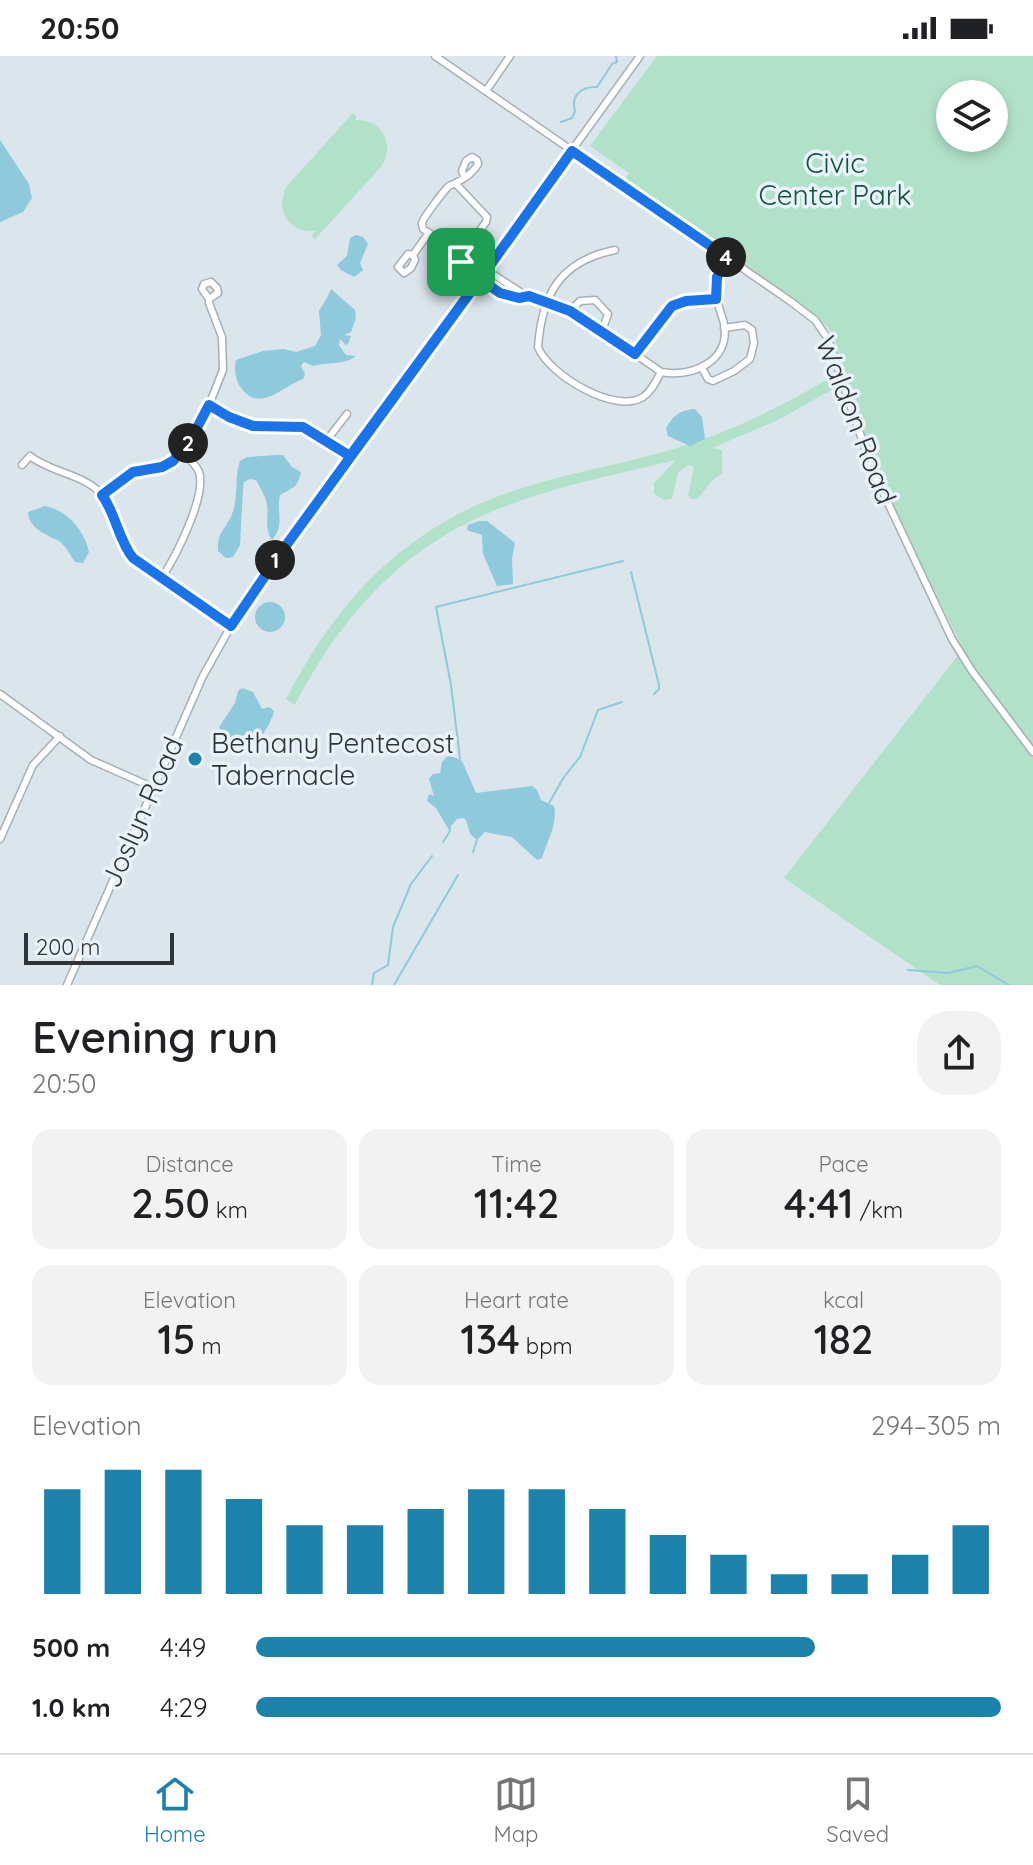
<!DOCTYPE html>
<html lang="en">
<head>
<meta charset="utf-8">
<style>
	body { margin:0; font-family:Quicksand,sans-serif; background:#f2f2f2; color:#202124; height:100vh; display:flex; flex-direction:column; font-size:30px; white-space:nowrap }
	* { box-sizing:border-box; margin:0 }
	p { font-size:26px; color:#757577 }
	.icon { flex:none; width:44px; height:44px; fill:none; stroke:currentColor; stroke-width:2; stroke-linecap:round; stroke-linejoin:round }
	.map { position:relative; height:929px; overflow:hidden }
	.sheet { display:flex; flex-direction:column; background:#fff; flex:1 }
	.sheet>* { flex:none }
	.controls { position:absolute; left:936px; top:24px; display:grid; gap:16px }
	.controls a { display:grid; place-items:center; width:72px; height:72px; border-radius:50%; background:#fff; box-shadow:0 4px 12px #0003; font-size:40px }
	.scale { position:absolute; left:24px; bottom:20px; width:150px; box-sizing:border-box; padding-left:8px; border:4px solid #2f3336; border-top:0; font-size:22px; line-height:28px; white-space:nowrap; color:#2f3336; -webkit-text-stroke:6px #e8f2fa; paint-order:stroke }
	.pin { position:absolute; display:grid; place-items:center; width:68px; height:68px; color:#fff; margin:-34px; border-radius:16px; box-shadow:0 4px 12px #0006 }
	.km { position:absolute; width:40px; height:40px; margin:-20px; border-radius:50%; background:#222; color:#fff; font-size:22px; line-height:40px; text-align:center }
	.round { display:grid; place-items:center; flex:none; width:84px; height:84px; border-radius:32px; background:#f2f2f2 }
	.overview { display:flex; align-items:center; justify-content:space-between; height:136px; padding:0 32px }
	h1 { font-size:44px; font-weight:600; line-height:60px }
	.metrics { display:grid; grid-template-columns:repeat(3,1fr); gap:12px; height:136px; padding:8px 32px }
	.metrics div { display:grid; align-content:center; border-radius:20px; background:#f2f2f2; text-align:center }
	.metrics b { font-size:40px; font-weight:600 }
	.metrics small { font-size:22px; font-weight:400 }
	.metrics p { font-size:22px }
	.chart { height:224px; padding:16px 32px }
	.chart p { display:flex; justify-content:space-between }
	.chart svg { width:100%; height:144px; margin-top:8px; stroke:#1c82ac; stroke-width:6 }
	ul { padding:0 32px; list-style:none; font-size:26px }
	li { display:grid; grid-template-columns:128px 96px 1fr; align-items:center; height:60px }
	li i { height:20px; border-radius:10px; background:#1c82ac }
	.status { display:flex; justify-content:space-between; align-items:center; height:56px; padding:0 40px; background:#fff; direction:ltr }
	.status svg { height:22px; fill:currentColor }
	.tabs { display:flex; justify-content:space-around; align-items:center; height:112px; border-top:2px solid #e0e0e0; background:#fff; font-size:22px; color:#757577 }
	.tabs a { display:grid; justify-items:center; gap:4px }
	.tabs .on { color:#1c82ac }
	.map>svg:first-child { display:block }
	.green { fill:#b1e1c9; fill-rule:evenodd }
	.water { fill:#8ec9dc }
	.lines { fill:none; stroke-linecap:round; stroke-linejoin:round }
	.stream { stroke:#8ec9dc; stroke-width:2 }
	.minor-casing { stroke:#a6afb6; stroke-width:9 }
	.minor { stroke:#fff; stroke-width:6 }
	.route-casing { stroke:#fff; stroke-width:16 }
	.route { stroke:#1a73e8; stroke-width:10 }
	.poi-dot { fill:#1c82ac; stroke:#e8f2fa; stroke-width:3 }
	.labels { text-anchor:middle; stroke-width:7; stroke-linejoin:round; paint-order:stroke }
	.park-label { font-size:28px; fill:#14543b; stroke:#e8f2fa }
	.street-label { font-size:28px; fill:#2f3336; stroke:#e8f2fa }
	.poi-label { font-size:28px; fill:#2f3336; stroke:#e8f2fa; text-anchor:start }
</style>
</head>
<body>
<div class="status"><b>20:50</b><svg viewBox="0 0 49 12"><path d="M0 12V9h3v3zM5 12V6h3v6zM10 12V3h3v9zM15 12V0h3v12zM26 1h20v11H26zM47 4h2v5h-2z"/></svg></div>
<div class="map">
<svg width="1033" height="929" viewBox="0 0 1033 929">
	<rect width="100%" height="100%" fill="#dbe5ec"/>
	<path class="green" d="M657,0H1033V929H940L784,822L963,593L880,424L847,325L778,364L712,392L722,394V418L714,423L697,443H691L688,439L694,411L689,409L678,416L672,443L664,444L654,438V427L676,404C619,418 560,429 506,450C406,487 343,557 295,649L286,643C339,541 407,469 519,433C577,414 638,406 695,386C748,368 796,343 843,314L834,282L828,271L623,126L629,117L590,90ZM950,38H994V82H950Z
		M353,57L357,61L355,64C382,63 396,88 381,111L315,183L311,180L315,175C288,177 274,153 287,130Z"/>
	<path class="water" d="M0,84L29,128L32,142L23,156L0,166Z
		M356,179L363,181L368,188L360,207L363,214L354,221L341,214L337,209L347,200L350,182Z
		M331,233L355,254L356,262L351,276L344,279L351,280L348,288L346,289L340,283L339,289L346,299L356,300C345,309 328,306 313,310L304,306L301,310L305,318L303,323C283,330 260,357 242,333C235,324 234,314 236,304L263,295L284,293L296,296L315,290L321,279L319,255C323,248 328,241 331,233Z
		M695,353L702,361L705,383L690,390L668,380L666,373C672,360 680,354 695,353Z
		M277,399H283L292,411L301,416C298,432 292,432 280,439C276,456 285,467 273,483H271C264,470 269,462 267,449C266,440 260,432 256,424L250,423L244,426L243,433L240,489L233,501L226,502L218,495C217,475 226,474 232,458C239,441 234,422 240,405L247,401Z
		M45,450C67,454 85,475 89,496L83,507L75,506C70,499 66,490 59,485C47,479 28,472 28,456Z
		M479,465H487L515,487L512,502L513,528L497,530L483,498L482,479L467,474L468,469Z
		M255 561a15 15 0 1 1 30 0a15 15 0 1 1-30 0Z
		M242,632L253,636L262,653L269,651L274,655C272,665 261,686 250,688C242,689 230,682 223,680L219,671L235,647L238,635Z
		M449,699L462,705L476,737L532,730L537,734L541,744L554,750C558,768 547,785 542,802L537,804L512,781L485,776L477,784L470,778L466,764L463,762L457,763L451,770V775L449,774L436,752L427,745L429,738L434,740L429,723L433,718L440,717L442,706Z"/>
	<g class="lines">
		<path class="stream" d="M561,66L572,62L575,55C570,40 582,30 597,31L612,8L617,6L616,0
			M631,516L659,629V633L654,638
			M460,703L451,629L436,551L623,505
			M549,747L564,721L580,701L598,654L622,646
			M443,786L450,775
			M473,796L477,784
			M908,914L948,917L977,910L1009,929
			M372,929L374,917L388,909L393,871L411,828L432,800
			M394,929L458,819"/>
		<defs>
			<path id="minor" d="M435,0L790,245L815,264L828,283L872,413L952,583L972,615L1033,696
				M486,35L510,0
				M464,120L462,115L466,105L472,101L477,104L478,108C471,120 460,125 449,130C446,132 423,162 422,167C422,169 423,171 423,173L525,239
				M457,129L487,161L486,166L463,197
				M615,194C560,205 542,238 538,291C548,318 615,359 643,341C652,335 656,325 661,316
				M463,197L461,206L500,237L519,242L529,240L582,261L661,316C692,322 731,305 724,268C722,258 716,247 716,237C716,223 720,214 728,202
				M413,199L415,204L411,212L404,217L398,211L408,198L413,199L428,178
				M570,255L580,245L595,244L608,258L602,275
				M635,298L672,250L686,245L716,243
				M702,312L708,323L713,325L734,315L750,303L754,287L752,274L745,269L724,272
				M209,349L229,361L253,370L295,369L311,374L350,400
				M327,384L347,358
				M22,409L30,400C51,417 85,418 102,439C118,458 118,483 133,502L231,570
				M102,439L133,416L162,411L173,405L190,385L209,349L223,314L222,281L209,247V243L218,237L217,232L211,226L204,228L202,233L209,243
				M161,523C175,502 207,440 199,416C196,408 188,402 182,396
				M0,638L91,704L152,731
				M0,783L33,709L60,680
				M67,929L203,620L231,570L282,495L640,0"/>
		</defs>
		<use href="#minor" class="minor-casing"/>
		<use href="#minor" class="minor"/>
	</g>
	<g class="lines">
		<defs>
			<path id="route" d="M461,206L480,223L282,495L231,570L133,502C118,483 116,458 102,439L133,416L162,411L173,405L190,385L209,349L229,361L253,370L303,371L350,400L480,223L500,237L519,242L529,240L570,255L635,298L672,250L686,245L716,243L717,221L728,202L572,95L486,215L463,197L461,206"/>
		</defs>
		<use href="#route" class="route-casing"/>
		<use href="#route" class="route"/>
	</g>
	<circle class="poi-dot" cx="195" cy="703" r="8"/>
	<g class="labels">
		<g class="park-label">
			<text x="835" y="117">Civic<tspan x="835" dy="32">Center Park</tspan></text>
		</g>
		<g class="street-label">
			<text transform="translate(856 364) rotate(69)" y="10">Waldon Road</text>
			<text transform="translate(142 756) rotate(-66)" y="10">Joslyn Road</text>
		</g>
		<g class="poi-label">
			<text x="211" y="697">Bethany Pentecost<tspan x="211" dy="32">Tabernacle</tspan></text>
		</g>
	</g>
</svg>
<div class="controls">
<a><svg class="icon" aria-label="layers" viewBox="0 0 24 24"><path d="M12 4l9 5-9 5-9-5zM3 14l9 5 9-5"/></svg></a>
</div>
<div class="scale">200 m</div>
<div class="pin" style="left:461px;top:206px;background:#1e9e55"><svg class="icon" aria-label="arrive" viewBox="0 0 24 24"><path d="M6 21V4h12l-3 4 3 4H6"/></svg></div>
<b class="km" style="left:275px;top:504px">1</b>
<b class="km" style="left:188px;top:387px">2</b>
<b class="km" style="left:726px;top:201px">4</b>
</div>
<section class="sheet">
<div class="overview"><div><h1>Evening run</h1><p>20:50</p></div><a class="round"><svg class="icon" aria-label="share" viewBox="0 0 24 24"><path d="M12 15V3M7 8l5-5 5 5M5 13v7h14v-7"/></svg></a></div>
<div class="metrics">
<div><p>Distance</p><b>2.50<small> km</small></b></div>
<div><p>Time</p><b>11:42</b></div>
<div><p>Pace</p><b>4:41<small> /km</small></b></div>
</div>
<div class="metrics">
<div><p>Elevation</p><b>15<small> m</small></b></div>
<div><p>Heart rate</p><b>134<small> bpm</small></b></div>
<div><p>kcal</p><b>182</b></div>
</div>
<div class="chart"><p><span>Elevation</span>294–305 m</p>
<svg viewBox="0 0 160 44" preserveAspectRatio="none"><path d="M5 44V12M15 44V6M25 44V6M35 44V15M45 44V23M55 44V23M65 44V18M75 44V12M85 44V12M95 44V18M105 44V26M115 44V32M125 44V38M135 44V38M145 44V32M155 44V23"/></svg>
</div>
<ul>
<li><b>500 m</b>4:49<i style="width:75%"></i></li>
<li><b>1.0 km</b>4:29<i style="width:100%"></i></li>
</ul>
</section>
<nav class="tabs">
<a class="on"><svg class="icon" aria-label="home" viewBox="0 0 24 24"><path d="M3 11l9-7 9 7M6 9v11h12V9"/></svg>Home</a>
<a><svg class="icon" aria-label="map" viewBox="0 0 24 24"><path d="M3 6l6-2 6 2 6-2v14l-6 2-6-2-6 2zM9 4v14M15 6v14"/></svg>Map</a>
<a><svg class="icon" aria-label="saved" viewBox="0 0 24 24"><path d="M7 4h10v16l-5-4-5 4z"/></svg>Saved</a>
</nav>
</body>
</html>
